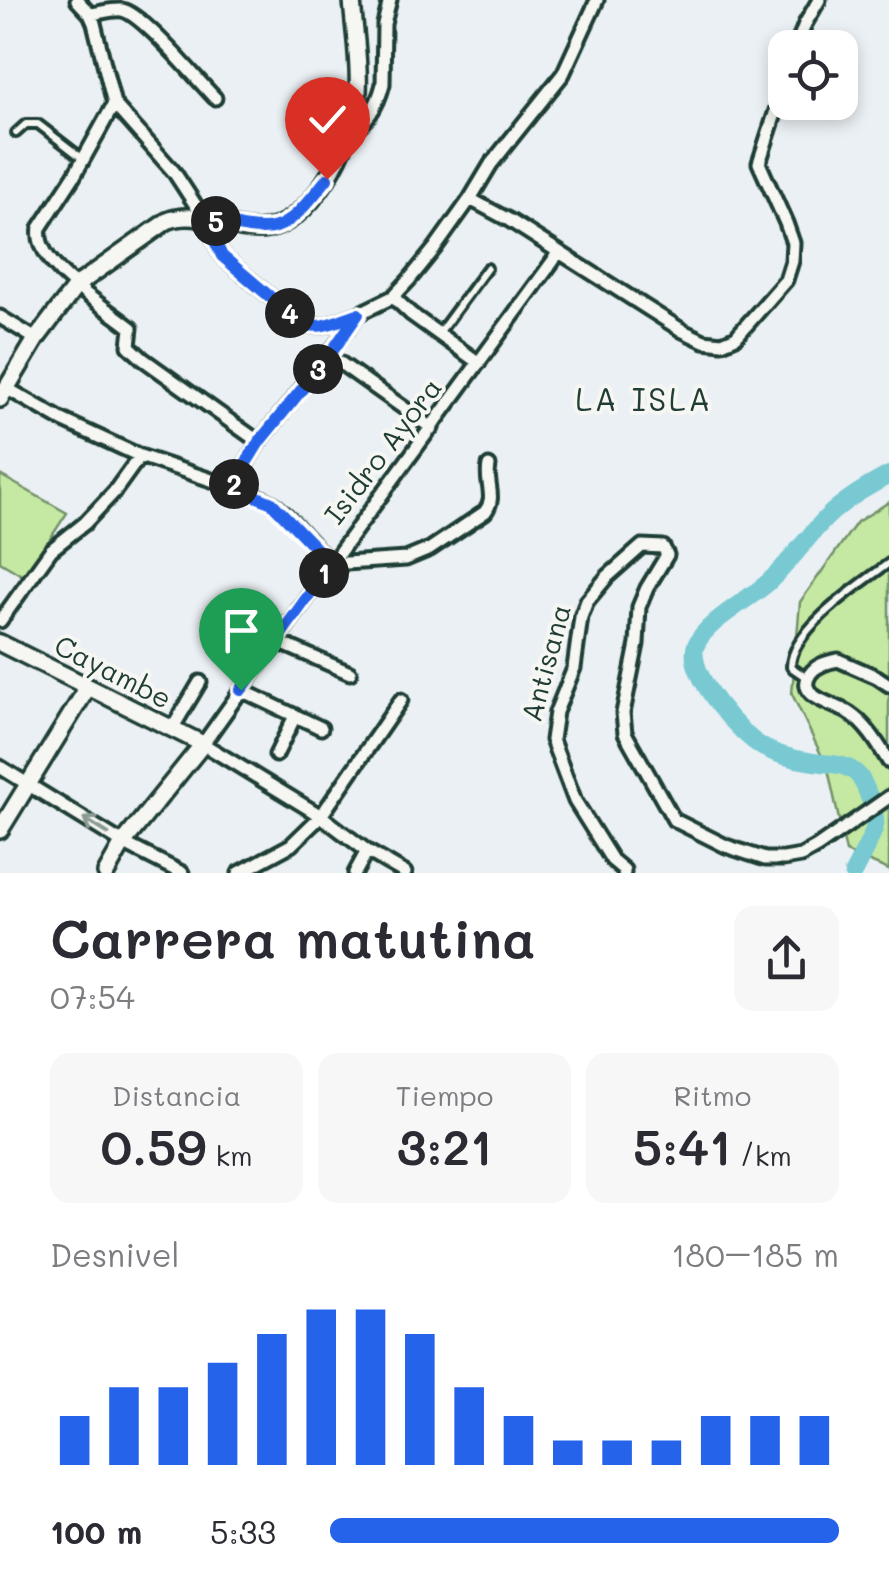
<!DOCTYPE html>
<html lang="es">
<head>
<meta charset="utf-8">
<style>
	body { margin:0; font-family:Mali,sans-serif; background:#f7f7f7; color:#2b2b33; height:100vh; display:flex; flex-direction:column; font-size:38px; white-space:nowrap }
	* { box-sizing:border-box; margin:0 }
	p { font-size:32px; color:#7c7c81 }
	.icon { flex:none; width:55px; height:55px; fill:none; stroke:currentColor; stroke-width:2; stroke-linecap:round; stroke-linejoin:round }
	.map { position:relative; height:873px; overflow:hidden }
	.panel { display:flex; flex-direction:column; background:#fff; flex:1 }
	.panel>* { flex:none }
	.tools { position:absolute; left:768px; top:30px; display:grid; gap:20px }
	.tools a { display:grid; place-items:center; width:90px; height:90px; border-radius:20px; background:#fff; box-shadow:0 5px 15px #0003; font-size:50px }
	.pin { position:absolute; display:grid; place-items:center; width:85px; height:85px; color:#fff; margin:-102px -42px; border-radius:50% 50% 50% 0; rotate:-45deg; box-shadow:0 0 10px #0007 }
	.pin .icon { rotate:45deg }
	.km { position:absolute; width:50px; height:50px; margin:-25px; border-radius:50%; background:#222; color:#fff; font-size:28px; line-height:50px; text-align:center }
	.round { display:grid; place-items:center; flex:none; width:105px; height:105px; border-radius:20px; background:#f7f7f7 }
	.overview { display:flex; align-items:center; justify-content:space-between; height:170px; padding:0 50px }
	h1 { font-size:55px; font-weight:600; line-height:75px }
	.metrics { display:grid; grid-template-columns:repeat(3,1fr); gap:15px; height:170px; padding:10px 50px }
	.metrics div { display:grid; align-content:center; border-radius:20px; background:#f7f7f7; text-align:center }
	.metrics b { font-size:50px; font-weight:600 }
	.metrics small { font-size:28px; font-weight:400 }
	.metrics p { font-size:28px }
	.chart { height:280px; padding:20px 50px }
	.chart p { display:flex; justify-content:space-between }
	.chart svg { width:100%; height:180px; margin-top:10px; stroke:#2563eb; stroke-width:6 }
	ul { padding:0 50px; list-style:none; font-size:32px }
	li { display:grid; grid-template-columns:160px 120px 1fr; align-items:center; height:75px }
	li i { height:25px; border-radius:12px; background:#2563eb }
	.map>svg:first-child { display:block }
	.green { fill:#c5e8a2; stroke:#72926b; stroke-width:2.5 }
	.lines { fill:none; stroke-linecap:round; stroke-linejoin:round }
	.river { stroke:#78c9d2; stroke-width:18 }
	.lane-casing { stroke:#1f3d34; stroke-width:14 }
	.street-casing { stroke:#1f3d34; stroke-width:19 }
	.secondary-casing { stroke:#1f3d34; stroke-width:22 }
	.lane { stroke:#f6f6f2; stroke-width:6 }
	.street { stroke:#f6f6f2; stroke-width:11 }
	.secondary { stroke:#f6f6f2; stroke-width:15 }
	.oneway { stroke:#8a9a93 }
	.route-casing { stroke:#fff; stroke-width:20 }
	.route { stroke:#2563eb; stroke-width:12 }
	.labels { text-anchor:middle; stroke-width:8; stroke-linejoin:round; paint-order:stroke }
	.street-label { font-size:28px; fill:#1f3d34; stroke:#f6f6f2 }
	.quarter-label { font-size:32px; letter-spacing:2.5px; fill:#1f3d34; stroke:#f6f6f2 }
</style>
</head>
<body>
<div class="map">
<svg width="889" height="873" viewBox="0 0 889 873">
	<rect width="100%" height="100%" fill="#ebf0f4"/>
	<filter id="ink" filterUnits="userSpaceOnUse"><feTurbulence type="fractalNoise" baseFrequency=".01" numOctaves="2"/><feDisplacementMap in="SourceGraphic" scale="20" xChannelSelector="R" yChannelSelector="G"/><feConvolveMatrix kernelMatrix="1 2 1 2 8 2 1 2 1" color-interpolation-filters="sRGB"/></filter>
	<g filter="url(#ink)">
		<path class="green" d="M0,475L67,513L25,577L0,562Z
			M889,502V870L846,852L828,769L792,694L800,602L857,522Z"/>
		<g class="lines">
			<path class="river" d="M853,873C858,863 874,834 875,825C877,814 865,783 858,775C845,761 825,765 808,761C794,759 776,754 764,748C740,735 685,673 696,645C705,623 746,601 765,585C788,566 805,539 826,518C844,500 867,487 889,475"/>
			<defs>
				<path id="lane" d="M16,133L26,124H38L82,158
					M439,333L487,268
					M807,678L791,667C790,630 862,583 889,563"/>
				<path id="street" d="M77,0L90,14L94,23L114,104L174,172L204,218L222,256L300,322C320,332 338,320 358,314
					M90,14C100,13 112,9 122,10C143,14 197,80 215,98
					M796,48L805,24L819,0
					M114,104L74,176L40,228C33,265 105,306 131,328L129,346L143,359L259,442
					M350,132C368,122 378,104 383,84L384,24L390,0
					M470,199L491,164L563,74L597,0
					M393,297L411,314L479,363
					M0,317L36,339
					M6,388L62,420L140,456L256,495L273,503L286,515L331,564L406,559L430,549L485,512C497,497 485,483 489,466
					M432,428L329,355L358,314L393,297L409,280L435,248L470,199L509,220L683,331L704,341L722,343L736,337L786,280L792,261L793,243L786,223L759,163L785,83
					M232,486L259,442L329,355
					M0,621L51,550L85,523L114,492L140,456
					M276,641L350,673
					M889,685L877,677L838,660C827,662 816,665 810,674C795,698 836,704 849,713C867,725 878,744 889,762
					M241,690L321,728
					M172,729L200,682
					M276,755L295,716
					M0,767L123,843L182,873
					M239,873L291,845L321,816L401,700
					M355,873L367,851
					M405,873L367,851L321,816L203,744L331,564L553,261L558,252
					M624,873V870L612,860L575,801L552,740L556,712L574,668L581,617L587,601L607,577L642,546L663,547L667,555L647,588L639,607L637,644L623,713L625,733L674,820L726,846L765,859H784L801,856L817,847L889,797"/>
				<path id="secondary" d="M0,399L36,339L77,285L167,221C196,208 227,230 257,230C313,230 354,139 358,92C360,61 354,30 352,0
					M0,643L203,744L123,843L106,873
					M0,830L88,687"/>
			</defs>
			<use href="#lane" class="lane-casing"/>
			<use href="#street" class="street-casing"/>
			<use href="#secondary" class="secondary-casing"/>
			<use href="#lane" class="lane"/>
			<use href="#street" class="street"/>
			<use href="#secondary" class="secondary"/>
		</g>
		<defs><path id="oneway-shaft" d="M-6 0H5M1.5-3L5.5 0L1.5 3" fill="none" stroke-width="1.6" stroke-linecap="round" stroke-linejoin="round" transform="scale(2.5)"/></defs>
		<use class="oneway" href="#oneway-shaft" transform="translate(96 826) rotate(-148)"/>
	</g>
	<g class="lines" filter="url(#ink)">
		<defs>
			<path id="route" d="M241,690L331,564L272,503L232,486L259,442L329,356L358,314C338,320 320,332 300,322L222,256L204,218C276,236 280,238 327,179"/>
		</defs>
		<use href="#route" class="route-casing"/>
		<use href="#route" class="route"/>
	</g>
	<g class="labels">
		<g class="street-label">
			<text transform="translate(383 451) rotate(-53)" y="10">Isidro Ayora</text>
			<text transform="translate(546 663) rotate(-75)" y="10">Antisana</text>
			<text transform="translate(113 672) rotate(27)" y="10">Cayambe</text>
		</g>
		<g class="quarter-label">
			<text x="644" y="411">LA ISLA</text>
		</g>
	</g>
</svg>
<div class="tools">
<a><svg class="icon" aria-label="locate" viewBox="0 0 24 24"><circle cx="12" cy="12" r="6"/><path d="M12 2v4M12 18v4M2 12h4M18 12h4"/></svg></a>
</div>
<div class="pin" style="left:241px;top:690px;background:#1e9e55"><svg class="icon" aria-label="arrive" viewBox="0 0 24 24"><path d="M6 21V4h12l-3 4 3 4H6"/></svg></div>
<div class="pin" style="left:327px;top:179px;background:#d93025"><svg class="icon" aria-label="check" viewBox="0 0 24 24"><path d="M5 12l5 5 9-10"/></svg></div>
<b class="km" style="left:324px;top:573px">1</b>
<b class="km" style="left:234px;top:484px">2</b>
<b class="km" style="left:318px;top:369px">3</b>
<b class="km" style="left:290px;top:313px">4</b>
<b class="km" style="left:216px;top:221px">5</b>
</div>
<section class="panel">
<div class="overview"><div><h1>Carrera matutina</h1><p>07:54</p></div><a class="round"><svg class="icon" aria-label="share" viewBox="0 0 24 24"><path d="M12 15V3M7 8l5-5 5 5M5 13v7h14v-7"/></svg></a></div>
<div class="metrics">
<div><p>Distancia</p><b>0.59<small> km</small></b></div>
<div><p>Tiempo</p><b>3:21</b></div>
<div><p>Ritmo</p><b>5:41<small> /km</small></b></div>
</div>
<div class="chart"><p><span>Desnivel</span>180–185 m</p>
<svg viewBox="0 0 160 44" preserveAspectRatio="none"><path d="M5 44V32M15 44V25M25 44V25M35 44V19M45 44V12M55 44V6M65 44V6M75 44V12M85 44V25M95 44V32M105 44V38M115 44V38M125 44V38M135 44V32M145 44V32M155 44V32"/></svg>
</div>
<ul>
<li><b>100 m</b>5:33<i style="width:100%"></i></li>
</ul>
</section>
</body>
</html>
